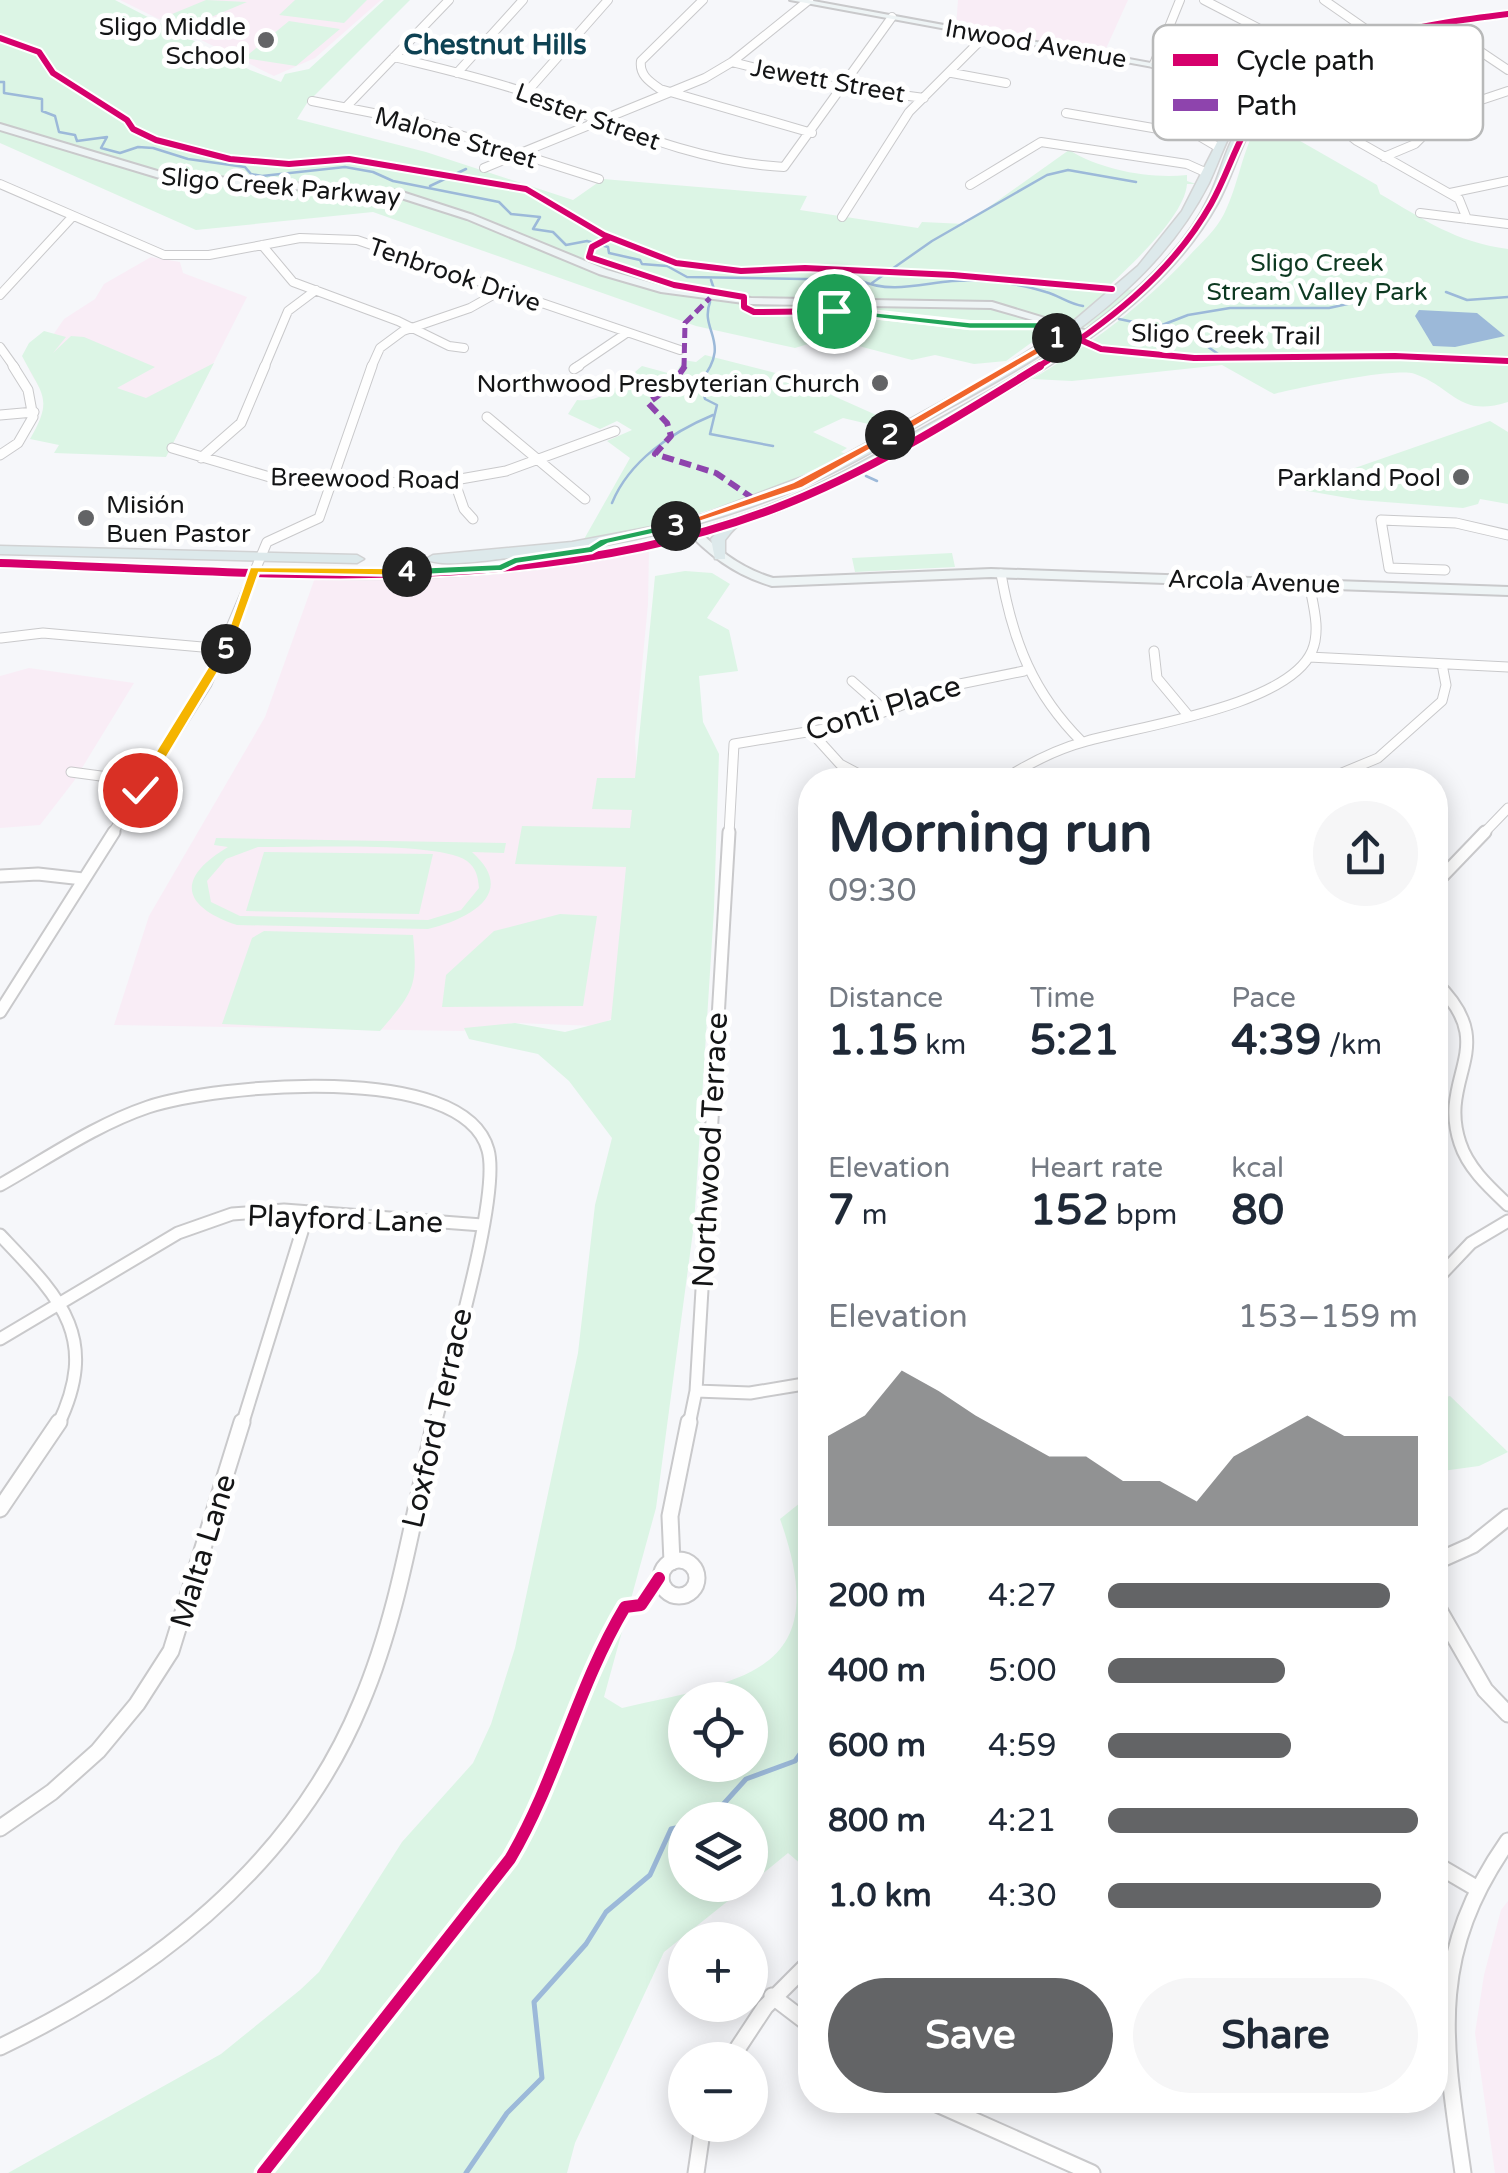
<!DOCTYPE html>
<html lang="en">
<head>
<meta charset="utf-8">
<style>
	body { margin:0; font-family:"Varela Round",sans-serif; background:#f6f6f7; color:#1f2937; height:100vh; display:flex; flex-direction:column; font-size:38px; white-space:nowrap }
	* { box-sizing:border-box; margin:0 }
	p { font-size:32px; color:#747a83 }
	.icon { flex:none; width:55px; height:55px; fill:none; stroke:currentColor; stroke-width:2; stroke-linecap:round; stroke-linejoin:round }
	.map { position:relative; flex:1; overflow:hidden }
	.details { position:absolute; left:798px; top:768px; width:650px; height:1345px; display:flex; flex-direction:column; background:#fff; border-radius:40px; box-shadow:0 5px 25px #0003 }
	.details>* { flex:none }
	.tools { position:absolute; left:668px; top:1682px; display:grid; gap:20px }
	.tools a { display:grid; place-items:center; width:100px; height:100px; border-radius:50%; background:#fff; box-shadow:0 5px 25px #0003; font-size:50px }
	.pin { position:absolute; display:grid; place-items:center; width:85px; height:85px; color:#fff; margin:-42px; border:5px solid #fff; border-radius:50%; box-shadow:0 2px 10px #0007 }
	.km { position:absolute; width:50px; height:50px; margin:-25px; border-radius:50%; background:#222; color:#fff; font-size:28px; line-height:50px; text-align:center }
	.round { display:grid; place-items:center; flex:none; width:105px; height:105px; border-radius:52px; background:#f6f6f7 }
	.head { display:flex; align-items:center; justify-content:space-between; height:170px; padding:0 30px }
	h1 { font-size:55px; font-weight:700; line-height:75px }
	.metrics { display:grid; grid-template-columns:repeat(3,1fr); gap:15px; height:170px; padding:10px 30px }
	.metrics div { display:grid; align-content:center }
	.metrics b { font-size:42px; font-weight:700 }
	.metrics small { font-size:28px; font-weight:400 }
	.metrics p { font-size:28px }
	.chart { height:280px; padding:20px 30px }
	.chart p { display:flex; justify-content:space-between }
	.chart svg { width:100%; height:180px; margin-top:10px; fill:#636466; opacity:.7 }
	.cta { display:flex; gap:20px; margin-top:auto; padding:20px 30px }
	.cta a { flex:1; height:115px; border-radius:60px; background:#636466; color:#fff; font-size:40px; font-weight:700; line-height:115px; text-align:center }
	.cta a+a { background:#f6f6f7; color:#1f2937 }
	ul { padding:0 30px; list-style:none; font-size:32px }
	li { display:grid; grid-template-columns:160px 120px 1fr; align-items:center; height:75px }
	li i { height:25px; border-radius:12px; background:#636466 }
	.map>svg:first-child { display:block }
	.education { fill:#f9edf6 }
	.green { fill:#dcf5e5; fill-rule:evenodd }
	.water { fill:#9cb9d9 }
	.lines { fill:none; stroke-linecap:round; stroke-linejoin:round }
	.stream-far1 { stroke:#9cb9d9; stroke-width:2.5 }
	.stream { stroke:#9cb9d9; stroke-width:5 }
	.street-far3-casing { stroke:#c9c9cb; stroke-width:10 }
	.street-far2-casing { stroke:#c9c9cb; stroke-width:11 }
	.street-far1-casing { stroke:#c9c9cb; stroke-width:15 }
	.street-casing { stroke:#c9c9cb; stroke-width:19 }
	.secondary-casing { stroke:#c9c9cb; stroke-width:4 }
	.primary-casing { stroke:#d1d2d3; stroke-width:3 }
	.street-far3 { stroke:#fefefe; stroke-width:8 }
	.street-far2 { stroke:#fefefe; stroke-width:9 }
	.street-far1 { stroke:#fefefe; stroke-width:11 }
	.street { stroke:#fefefe; stroke-width:15 }
	.secondary { fill:#eef4f5; fill-rule:evenodd }
	.primary { fill:#dde9eb; fill-rule:evenodd }
	.quiet-far1 { stroke:#8e44ad; stroke-width:5; stroke-dasharray:10 5; stroke-linecap:butt }
	.quiet { stroke:#8e44ad; stroke-width:6; stroke-dasharray:12 6; stroke-linecap:butt }
	.cycleway-far2-casing { stroke:#fff; stroke-width:10 }
	.cycleway-far1-casing { stroke:#fff; stroke-width:12 }
	.cycleway-casing { stroke:#fff; stroke-width:19 }
	.cycleway-far2 { stroke:#d6006c; stroke-width:6 }
	.cycleway-far1 { stroke:#d6006c; stroke-width:8 }
	.cycleway { stroke:#d6006c; stroke-width:12 }
	.split-1 { fill:#22a559; stroke:#fff; stroke-width:2.5 }
	.split-2 { fill:#f0652b; stroke:#fff; stroke-width:2.5 }
	.split-3 { fill:#f0652b; stroke:#fff; stroke-width:2.5 }
	.split-4 { fill:#22a559; stroke:#fff; stroke-width:2.5 }
	.split-5 { fill:#f5b400; stroke:#fff; stroke-width:2.5 }
	.split-6 { fill:#f5b400; stroke:#fff; stroke-width:2.5 }
	.poi-dot { fill:#636466; stroke:#fff; stroke-width:4 }
	.labels { text-anchor:middle; stroke-width:10; stroke-linejoin:round; paint-order:stroke }
	.far-poi-label { font-size:25px; fill:#141516; stroke:#fff; text-anchor:end }
	.far-street-label { font-size:25px; fill:#141516; stroke:#fff }
	.far-park-label { font-size:25px; fill:#0d3921; stroke:#fff }
	.far-neighbourhood-label { font-size:28px; font-weight:bold; fill:#0e4253; stroke:#fff }
	.street-label { font-size:30px; fill:#141516; stroke:#fff }
	.key { fill:#fff; stroke:#b8b9b9; stroke-width:2.5 }
	.key-label { font-size:28px; fill:#141516 }
</style>
</head>
<body>
<div class="map">
<svg width="1508" height="2173" viewBox="0 0 1508 2173">
	<rect width="100%" height="100%" fill="#f6f7fa"/>
	<path class="education" d="M120,0H381L315,58L274,76Z
		M958,0H1128L1104,53L956,27Z
		M151,257L180,262L183,273L247,297L172,445L45,413V397L29,370L64,319L95,299L104,284Z
		M649,550L648,604L635,739L637,778L615,1017L597,1026L515,1023L462,1031L114,1025L149,916L265,717L316,575L513,572Z
		M29,668L134,683L74,781L40,825L0,828V676Z
		M1508,1901V2173H1495L1475,2033L1484,1975L1501,1910Z"/>
	<path class="green" d="M0,0H115L250,70L281,82L285,74L309,69L384,0H410L307,103L297,119L426,152L573,200L603,179L807,196L800,210L918,228L922,222L965,224L1069,150C1101,170 1149,179 1187,175V181L1196,184H1187C1185,215 1133,263 1111,284L1099,283L1096,287L1114,290L1151,289L1061,341L1035,340L1006,361L974,364L935,355L912,360L828,338L795,348L696,326L373,212L196,230L0,143Z
		M206,0L247,2L185,28L160,19Z
		M295,0H367L344,23L279,15Z
		M289,21L340,29L296,66L244,58Z
		M1265,121L1377,185L1380,194C1425,220 1455,242 1508,249V402C1459,418 1454,388 1415,374C1395,367 1298,388 1274,394L1222,365L1072,381L1032,379C1091,344 1142,307 1189,256C1201,243 1216,230 1224,214C1239,184 1242,150 1259,122Z
		M44,331L66,337L53,353L71,336L84,337L155,367L117,388L146,398L214,363L166,457L54,453L59,445L30,439C54,398 42,395 22,356L29,343Z
		M705,355L791,377L892,422L885,428L843,418L813,432L847,448L841,452L846,454C762,498 676,523 583,541L630,458L607,441L632,430L617,421L600,429L568,414L577,400C603,403 623,382 642,366L675,375L683,360L696,362Z
		M1490,421L1508,432V504L1480,499L1478,504L1463,508L1359,500L1302,490L1306,485Z
		M952,553L955,567L855,572L852,558Z
		M685,571L712,573L730,584L707,618L729,630L738,671L699,676L703,722L719,754L714,909L694,1224L656,1508L604,1697L622,1708C746,1680 835,1673 780,1519L810,1495V1872L788,1853L750,1884V1820H685V1885H748L664,1952L575,2143L567,2173H8L221,2054L300,1990L319,1972L402,1842L473,1763L491,1724L515,1648L578,1353L595,1205L612,1138L569,1081L538,1054L469,1039L464,1028L515,1023L565,1032L611,1020L626,867L515,864L522,826L630,828L632,810L592,809L597,778H635L655,576ZM685,1700H750V1765H685Z
		M216,838L506,843L504,853L472,852C518,893 470,919 428,929L237,925C181,906 176,878 228,847L214,845ZM258,847C299,848 439,841 467,861C476,868 478,876 479,888L461,910L428,920L240,916L211,902L207,881L226,859Z
		M264,852L433,854L419,914L246,911Z
		M560,914L597,916L583,1006L442,1007L446,975L494,931Z
		M264,931L413,935C418,986 414,992 380,1031L222,1024L252,938Z
		M1450,1396L1508,1452L1479,1466L1435,1472V1400Z"/>
	<path class="water" d="M1419,310L1477,313L1505,336L1455,347L1433,346L1415,316Z"/>
	<g class="lines">
		<path class="stream-far1" d="M0,82H4V93L42,99V111L55,116L59,132L75,135L77,141L107,137L101,148L120,153L138,147L153,148L188,159L245,167L251,174L262,176L345,167L373,172L393,181L499,202L511,214L540,217L533,229L553,232L566,245L587,241L608,247L609,253L640,260L642,264L667,266L687,277L859,280C890,294 920,284 952,281C981,279 1019,283 1046,292C1060,296 1069,304 1083,306
			M430,186L466,169
			M711,280L715,292
			M872,283L932,241L1047,175L1068,170L1136,182
			M1446,292L1467,300L1508,297
			M710,302C699,332 733,341 700,382L705,399L717,405L710,434L773,446
			M1119,319L1157,327L1188,315L1230,308H1329L1366,300
			M1170,326L1181,328L1221,356
			M866,476L877,481
			M612,503C629,461 672,432 713,415"/>
		<path class="stream" d="M709,1820L746,1779L795,1761L810,1740
			M466,2173L507,2113L542,2078L534,2002L586,1944L606,1912L650,1875L671,1829L685,1826"/>
		<defs>
			<path id="street-far3" d="M703,0L641,61C639,75 650,82 660,89L812,133
				M1204,0L1312,56
				M1324,0L1380,39
				M1441,25L1508,70
				M394,57C439,68 484,78 527,93C613,124 692,162 784,167L892,17
				M732,62L820,84L924,98
				M1154,64L1180,0
				M457,73L523,0
				M952,73L1006,83
				M1280,88L1324,103L1338,126L1357,141L1459,199L1467,219
				M526,93L608,0
				M312,101L419,122L599,179
				M1324,103L1347,98L1426,59L1474,49
				M346,107L449,0
				M1066,113L1199,136L1216,146
				M1384,157L1415,144L1448,111L1508,91
				M484,168L705,78L732,62L809,0
				M0,184L164,255H209L300,238L357,240L680,350
				M970,185L1041,142L1187,164L1207,173
				M1450,193L1508,181
				M1420,213L1508,224
				M842,217L909,112L987,34
				M262,245L293,282L398,321L449,346L464,348
				M0,295L73,216
				M0,347L15,368
				M264,368L288,311L316,290
				M371,368L380,348L403,331L470,308L502,290
				M575,368L625,334"/>
			<path id="street-far2" d="M574,369L579,366
				M0,415L34,412
				M487,417L585,499
				M172,448L273,478L432,484L506,471L615,431
				M0,455L18,443L33,417L28,390L13,366
				M201,458L241,423L265,366
				M455,483L464,509L473,519
				M1445,570L1389,568L1381,520L1456,523L1508,535
				M1001,574C1013,642 1033,693 1082,742
				M1,638L43,633L225,649
				M1154,651L1157,678L1187,714
				M1309,657L1508,667
				M852,681L886,711
				M812,733L840,764L870,780
				M71,772L145,782
				M1003,780C1029,763 1057,749 1087,741C1140,726 1288,706 1312,651C1321,630 1313,605 1309,583
				M1325,780L1378,758L1442,701L1446,685L1442,664
				M112,834L207,684L267,542L319,518L372,366
				M729,834L734,744L849,725L955,685L1024,671
				M1483,834L1508,808"/>
			<path id="street-far1" d="M0,876L38,874L83,879
				M1435,884L1485,832
				M1435,982C1503,1047 1437,1075 1460,1143C1468,1168 1489,1187 1508,1205
				M0,1012L114,832
				M0,1185C48,1158 95,1125 148,1107C214,1085 464,1060 488,1150C501,1196 448,1369 435,1425
				M0,1235C59,1297 101,1336 58,1425
				M1435,1281L1471,1243L1508,1221
				M0,1339L178,1233L232,1214L284,1210L482,1225
				M696,1391L750,1393L810,1383
				M242,1425L308,1212
				M689,1425L696,1391L729,832"/>
			<path id="street" d="M0,1509L59,1422
				M661 1578a18 18 0 1 1 36 0a18 18 0 1 1-36 0Z
				M672,1562L670,1516L689,1422
				M1435,1562L1473,1545L1508,1517
				M1435,1603L1485,1690L1508,1714
				M0,1828L52,1792L98,1751L137,1704L171,1651L242,1422
				M1435,1864L1476,1888
				M772,1996L810,2025
				M0,2047C154,1973 294,1865 361,1703C399,1614 413,1515 435,1422
				M730,2060L765,2007L810,1962
				M928,2100L1092,2173
				M696,2173L703,2125
				M1463,2173C1444,2041 1427,1957 1508,1841"/>
			<path id="secondary" d="M790,0H808L1281,87L1277,90Z
				M0,124L164,173L399,191L473,215L607,270L662,286L751,298L992,302L1094,333L1089,336L991,308L751,304L661,292L599,274L467,219L398,197L163,179L0,130Z
				M686,521L690,522C714,547 739,568 773,578L991,569L1508,587V595L991,577L772,586C735,575 708,555 682,526V522Z"/>
			<path id="primary" d="M1508,11V17C1428,27 1337,40 1275,97C1243,127 1238,166 1218,203C1180,272 1116,323 1050,365C983,408 911,448 839,484C819,494 798,504 777,512C765,517 752,518 741,524C734,527 730,534 725,540V559H715L711,539L718,531C488,603 237,574 0,567V559C252,567 531,598 770,505C826,484 878,453 930,424C990,391 1050,358 1104,316C1146,283 1188,243 1210,195C1221,172 1226,145 1241,124C1299,40 1414,23 1508,11Z
				M1284,68L1293,70C1276,85 1256,95 1242,114C1227,135 1220,160 1209,183C1188,224 1160,259 1126,290C1074,339 1011,374 949,408C901,435 853,465 802,487C709,527 609,549 508,558C489,560 440,568 426,559L433,555L572,542L662,525L704,514L810,474L992,374L1069,325L1138,266L1182,211L1233,111L1262,83Z
				M0,546L357,555L364,559L357,563L0,554Z"/>
		</defs>
		<use href="#street-far3" class="street-far3-casing"/>
		<use href="#street-far2" class="street-far2-casing"/>
		<use href="#street-far1" class="street-far1-casing"/>
		<use href="#street" class="street-casing"/>
		<use href="#secondary" class="secondary-casing"/>
		<use href="#primary" class="primary-casing"/>
		<use href="#street-far3" class="street-far3"/>
		<use href="#street-far2" class="street-far2"/>
		<use href="#street-far1" class="street-far1"/>
		<use href="#street" class="street"/>
		<use href="#secondary" class="secondary"/>
		<use href="#primary" class="primary"/>
		<path class="quiet-far1" d="M684,368L685,323L710,298"/>
		<path class="quiet" d="M685,366L672,385L648,403L667,423L671,436L655,454L716,473L751,497"/>
		<defs>
			<path id="cycleway-far2" d="M0,38L39,52L53,73L127,120L133,129L156,140L230,159L289,164L349,159L526,189L604,235L676,263L741,271L805,268L953,275L1112,289
				M609,238L592,247L589,257L674,285L744,297V307L754,312L844,311L970,325H1047L1101,349L1194,358L1395,356L1508,361
				M1036,368C1104,326 1171,275 1211,204C1232,167 1238,130 1269,98C1329,37 1427,24 1508,14"/>
			<path id="cycleway-far1" d="M0,563C256,571 528,602 773,509C866,474 956,418 1040,366"/>
			<path id="cycleway" d="M263,2173L510,1859C557,1779 577,1687 625,1607L641,1605L659,1578"/>
		</defs>
		<use href="#cycleway-far2" class="cycleway-far2-casing"/>
		<use href="#cycleway-far1" class="cycleway-far1-casing"/>
		<use href="#cycleway" class="cycleway-casing"/>
		<use href="#cycleway-far2" class="cycleway-far2"/>
		<use href="#cycleway-far1" class="cycleway-far1"/>
		<use href="#cycleway" class="cycleway"/>
	</g>
	<path class="split-1" d="M834,308L970,322H1046L1068,334L1057,342L1051,338L1055,334L1044,329H970L830,313Z"/>
	<path class="split-2" d="M1057,335L1061,341L895,438L884,435Z"/>
	<path class="split-3" d="M886,433L896,435L802,488L681,528L670,526L793,482Z"/>
	<path class="split-4" d="M676,522L681,523V528L608,544L592,553L517,564L502,571L407,576L400,572L407,568L499,564L514,557L589,546L600,539Z"/>
	<path class="split-5" d="M250,567L407,568L413,572L407,576L259,573L232,649L221,651Z"/>
	<path class="split-6" d="M226,645L232,649L147,790L134,793L132,790L219,649Z"/>
	<g class="poi-dot">
		<circle cx="266" cy="40" r="10"/>
		<circle cx="880" cy="383" r="10"/>
		<circle cx="1461" cy="477" r="10"/>
		<circle cx="86" cy="518" r="10"/>
	</g>
	<g class="labels">
		<g class="far-poi-label">
			<text x="246" y="35">Sligo Middle<tspan x="246" dy="29">School</tspan></text>
			<text x="860" y="392">Northwood Presbyterian Church</text>
			<text x="1441" y="486">Parkland Pool</text>
			<text x="106" y="513" text-anchor="start">Misión<tspan x="106" dy="29">Buen Pastor</tspan></text>
		</g>
		<g class="far-street-label">
			<text transform="translate(1036 43) rotate(10)" y="9">Inwood Avenue</text>
			<text transform="translate(828 80) rotate(10)" y="9">Jewett Street</text>
			<text transform="translate(588 116) rotate(20)" y="9">Lester Street</text>
			<text transform="translate(456 137) rotate(16)" y="9">Malone Street</text>
			<text transform="translate(281 186) rotate(5)" y="9">Sligo Creek Parkway</text>
			<text transform="translate(455 274) rotate(19)" y="9">Tenbrook Drive</text>
			<text transform="translate(1226 334) rotate(1)" y="9">Sligo Creek Trail</text>
			<text transform="translate(365 478) rotate(1)" y="9">Breewood Road</text>
			<text transform="translate(1254 581) rotate(2)" y="9">Arcola Avenue</text>
		</g>
		<g class="far-park-label">
			<text x="1317" y="271">Sligo Creek<tspan x="1317" dy="29">Stream Valley Park</tspan></text>
		</g>
		<g class="far-neighbourhood-label">
			<text x="495" y="54">Chestnut Hills</text>
		</g>
		<g class="street-label">
			<text transform="translate(883 708) rotate(-17)" y="10">Conti Place</text>
			<text transform="translate(710 1150) rotate(-87)" y="10">Northwood Terrace</text>
			<text transform="translate(345 1219) rotate(2)" y="10">Playford Lane</text>
			<text transform="translate(437 1418) rotate(-77)" y="10">Loxford Terrace</text>
			<text transform="translate(203 1551) rotate(-73)" y="10">Malta Lane</text>
		</g>
	</g>
	<rect x="1153" y="25" width="330" height="115" rx="15" class="key"/>
	<rect x="1173" y="54" width="45" height="12" fill="#d6006c"/>
	<rect x="1173" y="99" width="45" height="12" fill="#8e44ad"/>
	<g class="key-label">
		<text x="1236" y="70">Cycle path</text>
		<text x="1236" y="115">Path</text>
	</g>
</svg>
<div class="tools">
<a><svg class="icon" aria-label="locate" viewBox="0 0 24 24"><circle cx="12" cy="12" r="6"/><path d="M12 2v4M12 18v4M2 12h4M18 12h4"/></svg></a>
<a><svg class="icon" aria-label="layers" viewBox="0 0 24 24"><path d="M12 4l9 5-9 5-9-5zM3 14l9 5 9-5"/></svg></a>
<a>+</a>
<a>−</a>
</div>
<div class="pin" style="left:834px;top:311px;background:#1e9e55"><svg class="icon" aria-label="arrive" viewBox="0 0 24 24"><path d="M6 21V4h12l-3 4 3 4H6"/></svg></div>
<div class="pin" style="left:140px;top:790px;background:#d93025"><svg class="icon" aria-label="check" viewBox="0 0 24 24"><path d="M5 12l5 5 9-10"/></svg></div>
<b class="km" style="left:1057px;top:338px">1</b>
<b class="km" style="left:890px;top:435px">2</b>
<b class="km" style="left:676px;top:526px">3</b>
<b class="km" style="left:407px;top:572px">4</b>
<b class="km" style="left:226px;top:649px">5</b>
<section class="details">
<div class="head"><div><h1>Morning run</h1><p>09:30</p></div><a class="round"><svg class="icon" aria-label="share" viewBox="0 0 24 24"><path d="M12 15V3M7 8l5-5 5 5M5 13v7h14v-7"/></svg></a></div>
<div class="metrics">
<div><p>Distance</p><b>1.15<small> km</small></b></div>
<div><p>Time</p><b>5:21</b></div>
<div><p>Pace</p><b>4:39<small> /km</small></b></div>
</div>
<div class="metrics">
<div><p>Elevation</p><b>7<small> m</small></b></div>
<div><p>Heart rate</p><b>152<small> bpm</small></b></div>
<div><p>kcal</p><b>80</b></div>
</div>
<div class="chart"><p><span>Elevation</span>153–159 m</p>
<svg viewBox="0 0 160 44" preserveAspectRatio="none"><path d="M0 44V22L10 17L20 6L30 11L40 17L50 22L60 27L70 27L80 33L90 33L100 38L110 27L120 22L130 17L140 22L150 22L160 22V44z"/></svg>
</div>
<ul>
<li><b>200 m</b>4:27<i style="width:91%"></i></li>
<li><b>400 m</b>5:00<i style="width:57%"></i></li>
<li><b>600 m</b>4:59<i style="width:59%"></i></li>
<li><b>800 m</b>4:21<i style="width:100%"></i></li>
<li><b>1.0 km</b>4:30<i style="width:88%"></i></li>
</ul>
<div class="cta"><a>Save</a><a>Share</a></div>
</section>
</div>
</body>
</html>
